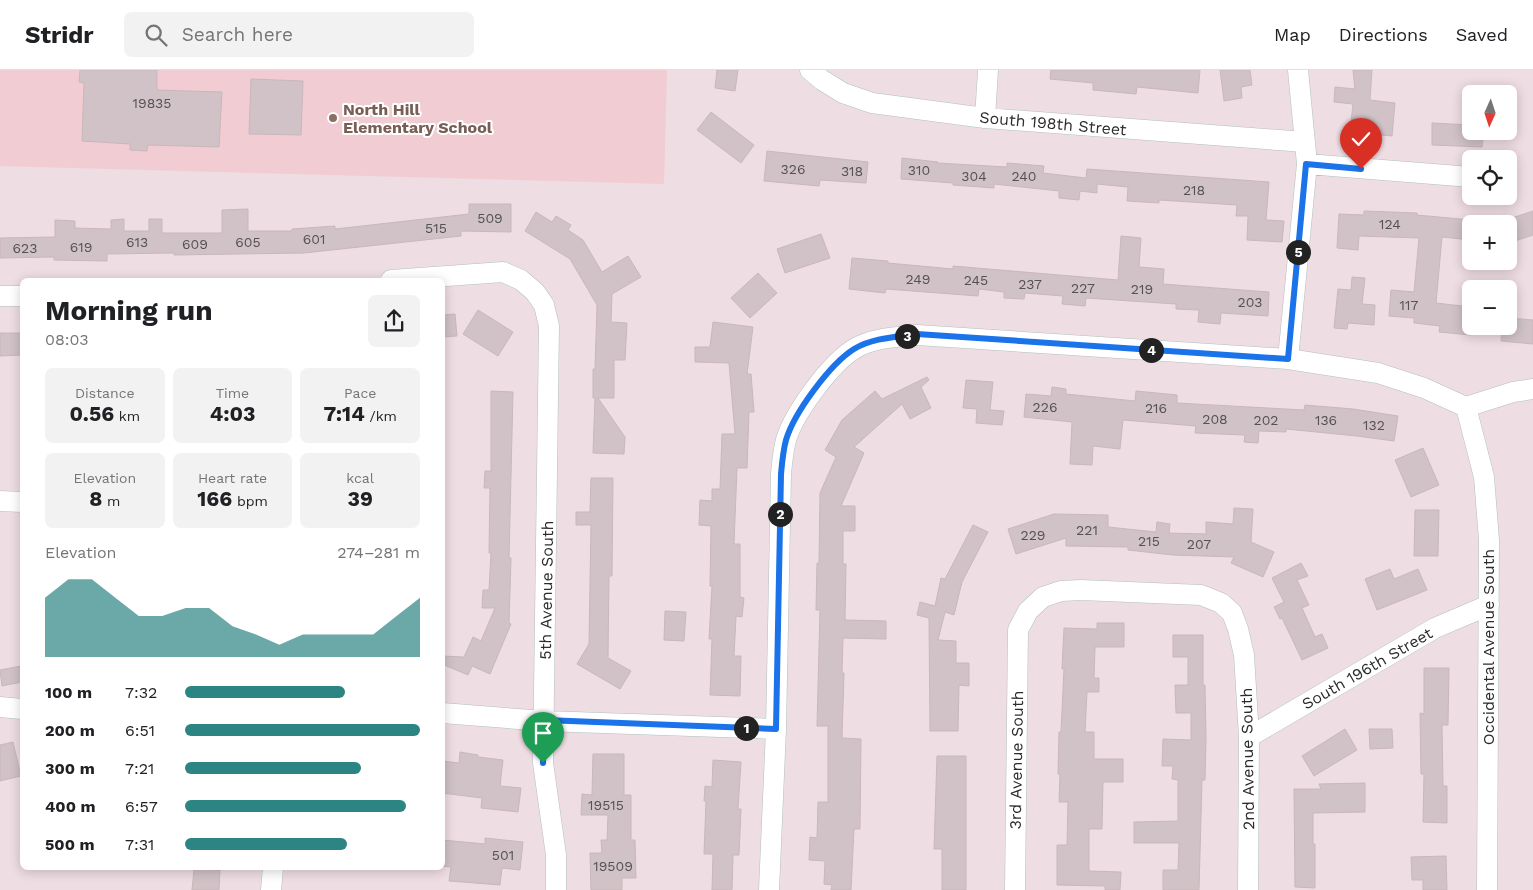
<!DOCTYPE html>
<html lang="en">
<head>
<meta charset="utf-8">
<style>
	body { margin:0; font-family:"Work Sans",sans-serif; background:#f2f2f2; color:#202124; height:100vh; display:flex; flex-direction:column; font-size:19px; white-space:nowrap }
	* { box-sizing:border-box; margin:0 }
	p { font-size:16px; color:#757577 }
	.icon { flex:none; width:28px; height:28px; fill:none; stroke:currentColor; stroke-width:2; stroke-linecap:round; stroke-linejoin:round }
	.map { position:relative; flex:1; overflow:hidden }
	.details { position:absolute; left:20px; top:208px; width:425px; height:592px; display:flex; flex-direction:column; background:#fff; border-radius:8px; box-shadow:0 2px 12px #0003 }
	.details>* { flex:none }
	.needle { width:32px; rotate:183deg }
	.fabs { position:absolute; left:1462px; top:15px; display:grid; gap:10px }
	.fabs a { display:grid; place-items:center; width:55px; height:55px; border-radius:8px; background:#fff; box-shadow:0 2px 12px #0003; font-size:25px }
	.pin { position:absolute; display:grid; place-items:center; width:42px; height:42px; color:#fff; margin:-51px -21px; border-radius:50% 50% 50% 0; rotate:-45deg; box-shadow:0 0 5px #0007 }
	.pin .icon { rotate:45deg }
	.km { position:absolute; width:25px; height:25px; margin:-12px; border-radius:50%; background:#222; color:#fff; font-size:14px; line-height:25px; text-align:center }
	.round { display:grid; place-items:center; flex:none; width:52px; height:52px; border-radius:8px; background:#f2f2f2 }
	.head { display:flex; align-items:center; justify-content:space-between; height:85px; padding:0 25px }
	h1 { font-size:28px; font-weight:700; line-height:38px }
	.stats { display:grid; grid-template-columns:repeat(3,1fr); gap:8px; height:85px; padding:5px 25px }
	.stats div { display:grid; align-content:center; border-radius:8px; background:#f2f2f2; text-align:center }
	.stats b { font-size:21px; font-weight:700 }
	.stats small { font-size:14px; font-weight:400 }
	.stats p { font-size:14px }
	.chart { height:140px; padding:10px 25px }
	.chart p { display:flex; justify-content:space-between }
	.chart svg { width:100%; height:90px; margin-top:5px; fill:#2c8582; opacity:.7 }
	ul { padding:0 25px; list-style:none; font-size:16px }
	li { display:grid; grid-template-columns:80px 60px 1fr; align-items:center; height:38px }
	li i { height:12px; border-radius:6px; background:#2c8582 }
	header { display:flex; align-items:center; gap:30px; box-sizing:border-box; height:70px; padding:0 25px; background:#fff; border-bottom:1px solid #e0e0e0 }
	header strong { font-size:24px }
	nav { display:flex; gap:28px; margin-inline-start:auto; font-size:18px }
	.search { width:350px; height:45px; background:#f2f2f2; display:flex; align-items:center; gap:12px; box-sizing:border-box; padding:0 18px; border-radius:8px; color:#757577; font-size:19px }
	.map>svg:first-child { display:block }
	.education { fill:#f1ccd3 }
	.building { fill:#d0c2c6; stroke:#cab7bb }
	.lines { fill:none; stroke-linecap:round; stroke-linejoin:round }
	.minor-casing { stroke:#b2c0bf; stroke-width:21 }
	.minor { stroke:#fff; stroke-width:20 }
	.route-casing { stroke:#fff; stroke-width:10 }
	.route { stroke:#1a73e8; stroke-width:6 }
	.education-dot { fill:#8d6e63; stroke:#fff; stroke-width:2 }
	.labels { text-anchor:middle; stroke-width:4; stroke-linejoin:round; paint-order:stroke }
	.number-label { font-size:14px; fill:#555252 }
	.education-label { font-size:16px; font-weight:bold; fill:#785e54; stroke:#fff; text-anchor:start }
	.street-label { font-size:16px; fill:#2c2c2c; stroke:#fff }
</style>
</head>
<body>
<header>
<strong>Stridr</strong>
<div class="search"><svg class="icon" aria-label="search" viewBox="0 0 24 24"><circle cx="10" cy="10" r="6"/><path d="M15 15l6 6"/></svg>Search here</div>
<nav><a>Map</a><a>Directions</a><a>Saved</a></nav>
</header>
<div class="map">
<svg width="1533" height="820" viewBox="0 0 1533 820">
	<rect width="100%" height="100%" fill="#eedde2"/>
	<path class="education" d="M0,0H667L664,114L0,96Z"/>
	<path class="building" d="M80,0H157V20L222,22L219,77L148,75L147,81L130,80V74L82,71L84,13L79,12Z
		M717,0H738L735,21L715,18Z
		M1051,0H1200L1198,23L1137,17L1136,24L1093,20V13L1050,9Z
		M1220,0H1250L1252,15L1241,17L1242,28L1224,31Z
		M1353,0H1372L1370,30L1395,33L1392,66L1350,62L1353,34L1334,32L1335,17L1355,19Z
		M251,9L303,11L301,65L249,64Z
		M711,42L754,75L741,93L697,60Z
		M1432,53L1471,55V61H1484L1482,77L1432,75Z
		M767,81L868,92L866,113L820,110L819,116L764,111Z
		M902,88L938,92L937,93L1007,97V93L1044,96L1043,103L1086,108L1087,99L1269,112L1266,150L1284,151L1282,172L1247,170L1248,146H1236L1237,135L1159,130V133L1127,131L1128,117L1097,114V123L1080,121L1079,130L1059,128V121L994,114V118L953,115V113L901,109Z
		M469,134H511V162L461,161V166L304,183L174,185V183L107,184V191L54,190V187L0,188V168L55,167V150L75,151V158L111,159V150L124,149V161H149V149H162V163H222V140L248,139V161H292V159L335,156V159L469,144Z
		M1364,141L1417,143V145L1471,150V170L1442,167L1436,233L1471,237V265L1439,262L1440,256L1414,253V248L1389,246L1391,220L1414,222L1419,168L1359,166L1358,180L1337,178L1339,144L1364,145Z
		M1533,141V165L1509,173V149Z
		M536,142L552,152L556,146L571,155L568,160L583,170L602,202L628,186L641,207L612,224L611,252L627,253L625,290H614V328H598L625,367L624,384L593,383L595,328H593V299H595L597,235L570,189L525,161Z
		M821,164L830,188L785,203L777,179Z
		M1121,166L1141,168L1139,197L1164,199L1163,214L1269,222L1268,246L1221,243L1220,254L1198,252L1199,240L1176,239V234L1086,228L1085,236L1062,234L1063,226L1025,223L1024,229L1004,228V222L979,219L978,226L886,219L885,223L849,219L852,188L888,191V193L953,199V196L1118,210Z
		M758,203L777,223L750,248L731,228Z
		M1352,207L1365,208L1362,234L1375,235L1374,255L1348,253L1347,259L1334,258L1338,219L1351,220Z
		M478,240L513,262L498,286L463,264Z
		M455,244L457,266L442,267V245Z
		M1509,248L1533,250V274L1501,271L1502,256H1509Z
		M713,252L753,257L747,304H751L754,342H749L747,398H737L734,474H740V527L744,528L742,547L736,546L734,586H741L740,626L710,625L712,569H709L712,516H710L711,456L699,455L700,430L712,431V419H720L722,364H735L729,293L695,292V277H710Z
		M0,263H22V285L0,286Z
		M927,307L929,310L921,317L931,338L910,349L902,334L854,377L864,383L841,436H855V461H843V494H846L845,550L886,551V569L843,568L842,603H844L842,668L861,669L860,759H854L851,820H831L832,815L824,814L825,791L809,790L810,767L817,768L818,732H828V656H817L820,540H816L817,493H819L820,423L836,387L825,380L842,350L875,321L882,329Z
		M966,310L993,312L990,340L1004,341L1002,355L976,353L977,339L963,338Z
		M1052,317L1066,319V324L1135,331L1136,321L1177,325V333L1304,340L1305,335L1353,339L1398,346L1394,371L1357,366L1286,359V362L1259,361L1258,373L1244,372L1245,365L1195,363L1196,356L1123,350L1120,379L1093,376L1092,395L1070,394L1072,352L1024,347L1026,324L1051,326Z
		M491,321L513,322L509,488H511L509,553L511,554L490,604L472,596L468,605L442,594V586L464,587L473,567L481,571L495,538H482L483,520H489L491,483H489L490,418H484L485,401H491Z
		M1423,378L1439,415L1411,427L1395,390Z
		M591,408H613L612,506H609L608,588L631,601L620,619L577,594L589,574L591,455H576V442H590Z
		M1234,438L1253,439L1251,472L1274,482L1263,507L1231,493L1234,487L1173,485L1128,480V477L1066,476V468L1016,484L1008,459L1054,444L1108,445V457L1156,462L1157,452L1170,454L1169,463L1206,464V452L1233,454Z
		M1415,440H1439L1438,486H1414Z
		M973,455L988,462L962,512L954,545L945,542L938,570L956,571V593H969V616L959,615L958,661H930L929,548L917,545L920,532L935,536L941,508L945,509Z
		M1301,493L1308,506L1297,510L1309,535L1302,538L1315,567L1322,564L1328,578L1302,590L1282,548L1280,549L1274,537L1284,532L1272,508Z
		M1390,499L1394,509L1418,499L1427,520L1377,540L1365,509Z
		M665,541L686,542L684,571L664,570Z
		M1097,553H1124V577H1095L1094,608H1099V622H1087L1085,662H1094V689H1123V712H1103L1102,759H1089V801L1121,802L1120,820H1105V816L1057,815V775H1067L1068,732H1059L1060,704H1058L1059,662H1061L1064,599H1062L1064,558L1097,559Z
		M1173,565H1203V615H1205L1206,668L1205,710H1202L1199,820H1163V800H1178L1179,773H1134V752L1178,751V710L1172,709L1173,696H1162L1163,669L1191,670V643H1176L1175,615H1188V587H1173Z
		M21,596L22,612L2,616L0,600Z
		M1424,598H1449L1448,655H1442L1443,716H1447V753L1423,752L1424,704H1421L1420,643L1424,644Z
		M1345,659L1357,680L1314,706L1302,686Z
		M1369,659H1392L1393,678L1370,679Z
		M13,672L21,706L0,711V675Z
		M460,682L478,685V687L503,690L500,716L521,718L518,742L481,738L482,728L442,723V691L459,693Z
		M593,684H624V725H631V770H635L636,808H622V820H591L590,783H602L601,770H607L608,745H581L582,724L592,725Z
		M937,686H966V820H942V779H934Z
		M713,690L741,692L738,739H741L739,785H733L732,820H712L713,784H704L706,731H704L705,716L712,717Z
		M1365,713V742L1313,743V774H1315V818L1295,817L1294,719H1321L1319,714Z
		M485,768L523,772L520,800L502,798L500,815L449,811L451,797L442,796V770L485,774Z
		M1446,786L1447,820H1423V810H1412L1411,787Z
		M194,799L220,800L219,820H192Z"/>
	<g class="lines">
		<defs>
			<path id="minor" d="M810,0L822,10L843,23L872,33L985,48L1305,72
				M985,48L988,0
				M1307,94L1471,107
				M391,210L503,202L521,210L535,222L544,235L549,256L543,693L556,785V820
				M0,226H22
				M1288,289L1307,94L1298,0
				M1466,337L1484,407L1489,470L1487,820
				M0,431L22,432
				M0,637L22,639
				M442,643L544,651L776,659
				M1249,667L1435,558L1489,535
				M271,820L273,798
				M769,820L776,659L781,404C782,393 783,381 786,370C794,343 830,294 854,279C872,268 896,267 917,265L1288,289L1378,303L1424,318L1466,337L1513,322L1533,319
				M1015,820L1018,560L1028,541L1043,527L1061,521L1081,520L1201,525L1221,533L1232,543L1238,559L1244,585L1249,667L1248,820"/>
		</defs>
		<use href="#minor" class="minor-casing"/>
		<use href="#minor" class="minor"/>
	</g>
	<g class="lines">
		<defs>
			<path id="route" d="M543,693L544,650L776,659L781,404C782,393 783,381 786,370C794,343 830,294 854,279C872,268 896,267 917,264L1288,289L1306,94L1361,99"/>
		</defs>
		<use href="#route" class="route-casing"/>
		<use href="#route" class="route"/>
	</g>
	<circle class="education-dot" cx="333" cy="48" r="5"/>
	<g class="labels">
		<g class="number-label">
			<text x="152" y="38">19835</text>
			<text x="793" y="104">326</text>
			<text x="919" y="105">310</text>
			<text x="852" y="106">318</text>
			<text x="974" y="111">304</text>
			<text x="1024" y="111">240</text>
			<text x="1194" y="125">218</text>
			<text x="490" y="153">509</text>
			<text x="1390" y="159">124</text>
			<text x="436" y="163">515</text>
			<text x="314" y="174">601</text>
			<text x="137" y="177">613</text>
			<text x="248" y="177">605</text>
			<text x="195" y="179">609</text>
			<text x="81" y="182">619</text>
			<text x="25" y="183">623</text>
			<text x="918" y="214">249</text>
			<text x="976" y="215">245</text>
			<text x="1030" y="219">237</text>
			<text x="1083" y="223">227</text>
			<text x="1142" y="224">219</text>
			<text x="1250" y="237">203</text>
			<text x="1409" y="240">117</text>
			<text x="1045" y="342">226</text>
			<text x="1156" y="343">216</text>
			<text x="1215" y="354">208</text>
			<text x="1266" y="355">202</text>
			<text x="1326" y="355">136</text>
			<text x="1374" y="360">132</text>
			<text x="1087" y="465">221</text>
			<text x="1033" y="470">229</text>
			<text x="1149" y="476">215</text>
			<text x="1199" y="479">207</text>
			<text x="606" y="740">19515</text>
			<text x="503" y="790">501</text>
			<text x="613" y="801">19509</text>
		</g>
		<g class="education-label">
			<text x="343" y="45">North Hill<tspan x="343" dy="18">Elementary School</tspan></text>
		</g>
		<g class="street-label">
			<text transform="translate(1053 53) rotate(5)" y="6">South 198th Street</text>
			<text transform="translate(546 520) rotate(-89)" y="6">5th Avenue South</text>
			<text transform="translate(1488 577) rotate(-90)" y="6">Occidental Avenue South</text>
			<text transform="translate(1367 598) rotate(-30)" y="6">South 196th Street</text>
			<text transform="translate(1247 689) rotate(-91)" y="6">2nd Avenue South</text>
			<text transform="translate(1016 690) rotate(-89)" y="6">3rd Avenue South</text>
		</g>
	</g>
</svg>
<div class="fabs">
<a><svg class="needle" viewBox="-14 -14 28 28"><path d="M0-13l5 13h-10z" fill="#e53935"/><path d="M0 13l5-13h-10z" fill="#757577"/></svg></a>
<a><svg class="icon" aria-label="locate" viewBox="0 0 24 24"><circle cx="12" cy="12" r="6"/><path d="M12 2v4M12 18v4M2 12h4M18 12h4"/></svg></a>
<a>+</a>
<a>−</a>
</div>
<div class="pin" style="left:543px;top:693px;background:#1e9e55"><svg class="icon" aria-label="arrive" viewBox="0 0 24 24"><path d="M6 21V4h12l-3 4 3 4H6"/></svg></div>
<div class="pin" style="left:1361px;top:99px;background:#d93025"><svg class="icon" aria-label="check" viewBox="0 0 24 24"><path d="M5 12l5 5 9-10"/></svg></div>
<b class="km" style="left:746px;top:658px">1</b>
<b class="km" style="left:780px;top:444px">2</b>
<b class="km" style="left:907px;top:266px">3</b>
<b class="km" style="left:1151px;top:280px">4</b>
<b class="km" style="left:1298px;top:182px">5</b>
<section class="details">
<div class="head"><div><h1>Morning run</h1><p>08:03</p></div><a class="round"><svg class="icon" aria-label="share" viewBox="0 0 24 24"><path d="M12 15V3M7 8l5-5 5 5M5 13v7h14v-7"/></svg></a></div>
<div class="stats">
<div><p>Distance</p><b>0.56<small> km</small></b></div>
<div><p>Time</p><b>4:03</b></div>
<div><p>Pace</p><b>7:14<small> /km</small></b></div>
</div>
<div class="stats">
<div><p>Elevation</p><b>8<small> m</small></b></div>
<div><p>Heart rate</p><b>166<small> bpm</small></b></div>
<div><p>kcal</p><b>39</b></div>
</div>
<div class="chart"><p><span>Elevation</span>274–281 m</p>
<svg viewBox="0 0 160 44" preserveAspectRatio="none"><path d="M0 44V15L10 6L20 6L30 15L40 24L50 24L60 20L70 20L80 29L90 33L100 38L110 33L120 33L130 33L140 33L150 24L160 15V44z"/></svg>
</div>
<ul>
<li><b>100 m</b>7:32<i style="width:68%"></i></li>
<li><b>200 m</b>6:51<i style="width:100%"></i></li>
<li><b>300 m</b>7:21<i style="width:75%"></i></li>
<li><b>400 m</b>6:57<i style="width:94%"></i></li>
<li><b>500 m</b>7:31<i style="width:69%"></i></li>
</ul>
</section>
</div>
</body>
</html>
